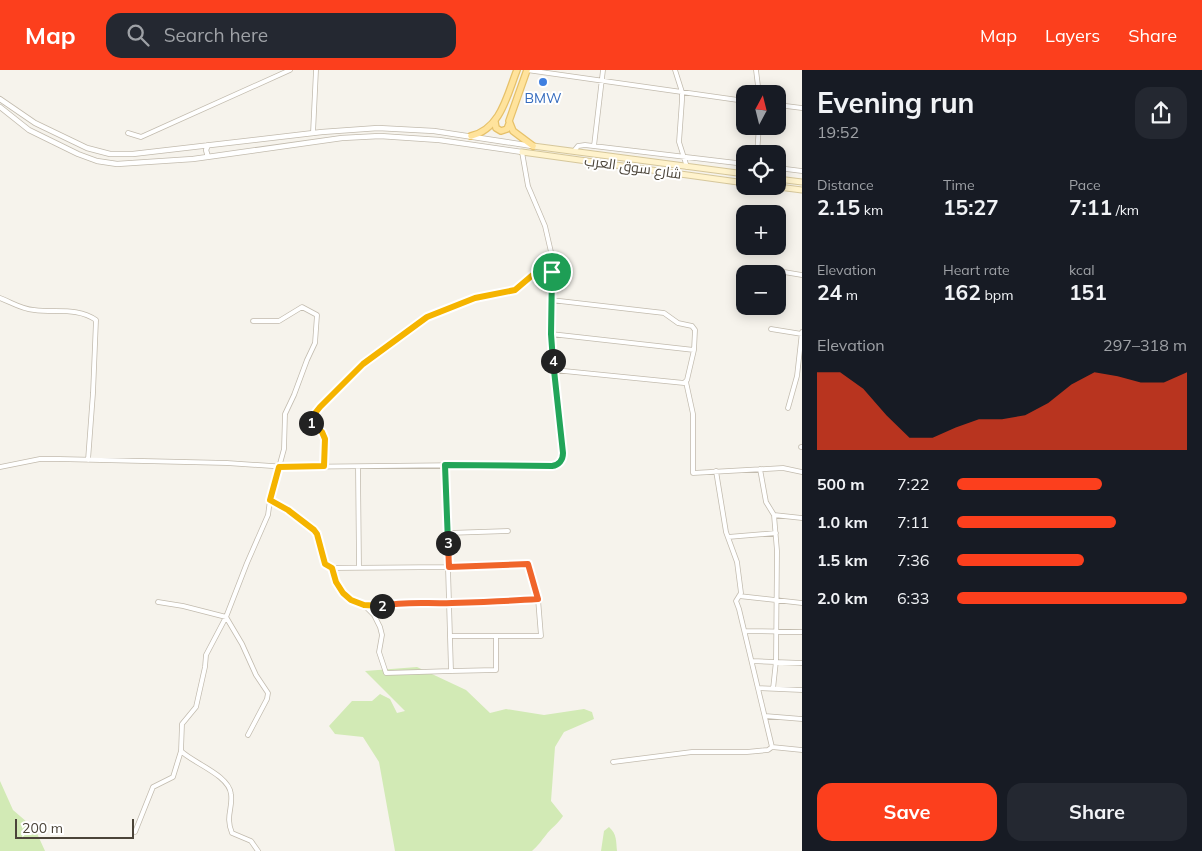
<!DOCTYPE html>
<html lang="en">
<head>
<meta charset="utf-8">
<style>
	body { margin:0; font-family:Mulish,Cairo,sans-serif; background:#242831; color:#f1f3f6; height:100vh; display:flex; flex-direction:column; font-size:19px; white-space:nowrap }
	* { box-sizing:border-box; margin:0 }
	p { font-size:16px; color:#9ea1a6 }
	.icon { flex:none; width:28px; height:28px; fill:none; stroke:currentColor; stroke-width:2; stroke-linecap:round; stroke-linejoin:round }
	.map { position:relative; flex:1; overflow:hidden }
	.details { display:flex; flex-direction:column; background:#171b24; width:400px }
	.details>* { flex:none }
	.needle { width:32px; rotate:7deg }
	.buttons { position:absolute; left:736px; top:15px; display:grid; gap:10px }
	.buttons a { display:grid; place-items:center; width:50px; height:50px; border-radius:10px; background:#171b24; box-shadow:0 2px 12px #0003; font-size:25px }
	.scale { position:absolute; left:15px; bottom:12px; width:119px; box-sizing:border-box; padding-left:5px; border:2px solid #4b4439; border-top:0; font-size:14px; line-height:18px; white-space:nowrap; color:#4b4439; -webkit-text-stroke:4px #fff; paint-order:stroke }
	.pin { position:absolute; display:grid; place-items:center; width:42px; height:42px; color:#fff; margin:-21px; border:2px solid #fff; border-radius:50%; box-shadow:0 1px 5px #0007 }
	.km { position:absolute; width:25px; height:25px; margin:-12px; border-radius:50%; background:#222; color:#fff; font-size:14px; line-height:25px; text-align:center }
	.round { display:grid; place-items:center; flex:none; width:52px; height:52px; border-radius:15px; background:#242831 }
	.overview { display:flex; align-items:center; justify-content:space-between; height:85px; padding:0 15px }
	h1 { font-size:28px; font-weight:700; line-height:38px }
	.stats { display:grid; grid-template-columns:repeat(3,1fr); gap:8px; height:85px; padding:5px 15px }
	.stats div { display:grid; align-content:center }
	.stats b { font-size:21px; font-weight:700 }
	.stats small { font-size:14px; font-weight:400 }
	.stats p { font-size:14px }
	.chart { height:140px; padding:10px 15px }
	.chart p { display:flex; justify-content:space-between }
	.chart svg { width:100%; height:90px; margin-top:5px; fill:#fc3f1d; opacity:.7 }
	.cta { display:flex; gap:10px; margin-top:auto; padding:10px 15px }
	.cta a { flex:1; height:58px; border-radius:15px; background:#fc3f1d; color:#fff; font-size:20px; font-weight:700; line-height:58px; text-align:center }
	.cta a+a { background:#242831; color:#f1f3f6 }
	ul { padding:0 15px; list-style:none; font-size:16px }
	li { display:grid; grid-template-columns:80px 60px 1fr; align-items:center; height:38px }
	li i { height:12px; border-radius:6px; background:#fc3f1d }
	header { display:flex; align-items:center; gap:30px; box-sizing:border-box; height:70px; padding:0 25px; background:#fc3f1d; color:#fff }
	header strong { font-size:24px }
	nav { display:flex; gap:28px; margin-inline-start:auto; font-size:18px }
	.search { width:350px; height:45px; background:#242831; display:flex; align-items:center; gap:12px; box-sizing:border-box; padding:0 18px; border-radius:15px; color:#9ea1a6; font-size:19px }
	main { display:flex; flex:1; min-height:0 }
	.map>svg:first-child { display:block }
	.green { fill:#d2eab5 }
	.lines { fill:none; stroke-linecap:round; stroke-linejoin:round }
	.minor-casing { stroke:#c2bbae; stroke-width:5.5 }
	.tertiary-casing { stroke:#c2bbae; stroke-width:6 }
	.secondary-casing { stroke:#d6c79b; stroke-width:7 }
	.primary-casing { stroke:#e6c16a; stroke-width:8 }
	.minor { stroke:#fff; stroke-width:4 }
	.tertiary { stroke:#fff; stroke-width:4.5 }
	.secondary { stroke:#fff3cd; stroke-width:5 }
	.primary { stroke:#ffe39c; stroke-width:5.5 }
	.split-1-casing { stroke:#fff; stroke-width:10 }
	.split-2-casing { stroke:#fff; stroke-width:10 }
	.split-3-casing { stroke:#fff; stroke-width:10 }
	.split-4-casing { stroke:#fff; stroke-width:10 }
	.split-5-casing { stroke:#fff; stroke-width:10 }
	.split-1 { stroke:#f5b400; stroke-width:6 }
	.split-2 { stroke:#f5b400; stroke-width:6 }
	.split-3 { stroke:#f0652b; stroke-width:6 }
	.split-4 { stroke:#22a559; stroke-width:6 }
	.split-5 { stroke:#22a559; stroke-width:6 }
	.shop-dot { fill:#3f7fe0; stroke:#fff; stroke-width:2 }
	.labels { text-anchor:middle; stroke-width:4; stroke-linejoin:round; paint-order:stroke }
	.shop-label { font-size:14px; fill:#366cbe; stroke:#fff }
	.street-label { font-size:14px; fill:#4b4439; stroke:#fff }
</style>
</head>
<body>
<header>
<strong>Map</strong>
<div class="search"><svg class="icon" aria-label="search" viewBox="0 0 24 24"><circle cx="10" cy="10" r="6"/><path d="M15 15l6 6"/></svg>Search here</div>
<nav><a>Map</a><a>Layers</a><a>Share</a></nav>
</header>
<main>
<div class="map">
<svg width="802" height="781" viewBox="0 0 802 781">
	<rect width="100%" height="100%" fill="#f6f3ec"/>
	<path class="green" d="M417,597L466,620L490,643L506,639L544,645L584,639L592,642L594,649L564,662L555,677L551,731L563,746C558,754 551,758 546,765C541,771 538,776 532,781H395L379,692L363,667L335,664L329,656L352,631H372L380,624L390,629L397,643L405,641L365,601Z
		M0,711L13,740L35,759L45,781H0Z
		M609,757C617,764 616,771 617,781H601L604,761Z"/>
	<g class="lines">
		<defs>
			<path id="minor" d="M527,0L745,31
				M675,0L682,22V30L679,72L687,97
				M756,0L759,24
				M778,35L802,38
				M128,63L141,67L290,0
				M313,63L316,0
				M594,76L603,0
				M574,81L578,76L585,75L745,94
				M757,84L759,56
				M778,98L802,101
				M778,201L802,205
				M0,228C11,232 21,239 34,240C56,243 77,237 96,250L93,323L88,390
				M551,230L664,243L678,253L692,256L695,260L694,280L687,310L684,313L554,300
				M771,259L802,264
				M551,264L694,280
				M686,312L693,344V403L783,398L802,402
				M788,338L797,306L802,262
				M801,377H802
				M445,395L451,601L496,600V566
				M0,397L40,389H59L227,393L287,397L557,394L561,391L563,386L551,264V182L545,156L528,116L522,82
				M324,397C325,387 329,371 322,363C318,358 313,357 310,351L320,337L370,287L427,247L475,228L515,220L535,203L552,202
				M358,397L359,498
				M760,399L766,432L774,445L777,481L776,591L773,619
				M716,401L726,462L737,492L741,523L736,531L739,539L772,677
				M270,430L287,440L314,460L317,464L325,493L332,498L336,512L343,523L351,530L364,535L378,537L392,534L423,532L450,533L538,529L541,566H451
				M774,445L802,448
				M448,463L508,461
				M728,467L776,463
				M332,498L449,497L528,494L538,529
				M739,526L802,533
				M158,532L183,536L226,547L242,574L256,605L268,623L267,629L248,665
				M364,535L374,545L380,557L382,565L379,582L386,603L451,601
				M745,561L802,562
				M752,591L802,593
				M759,618L802,620
				M765,646L802,649
				M181,681C193,693 229,705 231,724C233,739 225,746 232,763L251,771L258,781
				M613,692L692,682H747L768,680L772,677L802,680
				M135,762L153,717L173,707L181,681L182,654L196,637L205,597L206,585L226,547L247,493L268,445L270,430L284,379L285,344L294,325L307,290L315,273L317,245L302,237L279,251H253"/>
			<path id="tertiary" d="M0,29L35,53L87,78L110,84H133L322,62L378,58L434,61L532,76
				M0,37L29,60L78,84L97,91L117,94L193,89L342,68L380,66L439,70L522,82
				M208,75L206,80L208,87"/>
			<path id="secondary" d="M533,76L745,104
				M522,82L745,113
				M778,109L802,112
				M771,116L802,120"/>
			<path id="primary" d="M527,0L509,51L513,61L533,76
				M495,52L496,58L501,61L507,59L509,54
				M471,66C501,59 507,25 517,0"/>
		</defs>
		<use href="#minor" class="minor-casing"/>
		<use href="#tertiary" class="tertiary-casing"/>
		<use href="#secondary" class="secondary-casing"/>
		<use href="#primary" class="primary-casing"/>
		<use href="#minor" class="minor"/>
		<use href="#tertiary" class="tertiary"/>
		<use href="#secondary" class="secondary"/>
		<use href="#primary" class="primary"/>
	</g>
	<g class="lines">
		<defs>
			<path id="split-1" d="M311,353L312,347L320,337L363,294L427,247L475,228L515,220L535,203L552,202"/>
			<path id="split-2" d="M311,353L322,362L325,369L324,396L279,397L270,430L288,440L314,460L317,464L325,494L332,498L336,512L343,523L351,530L364,535L382,536"/>
			<path id="split-3" d="M382,536C405,531 428,534 452,533C481,532 510,531 538,529L528,494L449,497L448,473"/>
			<path id="split-4" d="M448,473L445,395L552,396C559,395 563,390 563,383L553,291"/>
			<path id="split-5" d="M552,202L551,264L553,291"/>
		</defs>
		<use href="#split-1" class="split-1-casing"/>
		<use href="#split-2" class="split-2-casing"/>
		<use href="#split-3" class="split-3-casing"/>
		<use href="#split-4" class="split-4-casing"/>
		<use href="#split-5" class="split-5-casing"/>
		<use href="#split-1" class="split-1"/>
		<use href="#split-2" class="split-2"/>
		<use href="#split-3" class="split-3"/>
		<use href="#split-4" class="split-4"/>
		<use href="#split-5" class="split-5"/>
	</g>
	<circle class="shop-dot" cx="543" cy="12" r="5"/>
	<g class="labels">
		<g class="shop-label">
			<text x="543" y="33">BMW</text>
		</g>
		<g class="street-label">
			<text transform="translate(633 97) rotate(8)" y="5">شارع سوق العرب</text>
		</g>
	</g>
</svg>
<div class="buttons">
<a><svg class="needle" viewBox="-14 -14 28 28"><path d="M0-13l5 13h-10z" fill="#e53935"/><path d="M0 13l5-13h-10z" fill="#9ea1a6"/></svg></a>
<a><svg class="icon" aria-label="locate" viewBox="0 0 24 24"><circle cx="12" cy="12" r="6"/><path d="M12 2v4M12 18v4M2 12h4M18 12h4"/></svg></a>
<a>+</a>
<a>−</a>
</div>
<div class="scale">200 m</div>
<div class="pin" style="left:552px;top:202px;background:#1e9e55"><svg class="icon" aria-label="arrive" viewBox="0 0 24 24"><path d="M6 21V4h12l-3 4 3 4H6"/></svg></div>
<b class="km" style="left:311px;top:353px">1</b>
<b class="km" style="left:382px;top:536px">2</b>
<b class="km" style="left:448px;top:473px">3</b>
<b class="km" style="left:553px;top:291px">4</b>
</div>
<section class="details">
<div class="overview"><div><h1>Evening run</h1><p>19:52</p></div><a class="round"><svg class="icon" aria-label="share" viewBox="0 0 24 24"><path d="M12 15V3M7 8l5-5 5 5M5 13v7h14v-7"/></svg></a></div>
<div class="stats">
<div><p>Distance</p><b>2.15<small> km</small></b></div>
<div><p>Time</p><b>15:27</b></div>
<div><p>Pace</p><b>7:11<small> /km</small></b></div>
</div>
<div class="stats">
<div><p>Elevation</p><b>24<small> m</small></b></div>
<div><p>Heart rate</p><b>162<small> bpm</small></b></div>
<div><p>kcal</p><b>151</b></div>
</div>
<div class="chart"><p><span>Elevation</span>297–318 m</p>
<svg viewBox="0 0 160 44" preserveAspectRatio="none"><path d="M0 44V6L10 6L20 14L30 27L40 38L50 38L60 33L70 29L80 29L90 27L100 21L110 12L120 6L130 8L140 11L150 11L160 6V44z"/></svg>
</div>
<ul>
<li><b>500 m</b>7:22<i style="width:63%"></i></li>
<li><b>1.0 km</b>7:11<i style="width:69%"></i></li>
<li><b>1.5 km</b>7:36<i style="width:55%"></i></li>
<li><b>2.0 km</b>6:33<i style="width:100%"></i></li>
</ul>
<div class="cta"><a>Save</a><a>Share</a></div>
</section>
</main>
</body>
</html>
